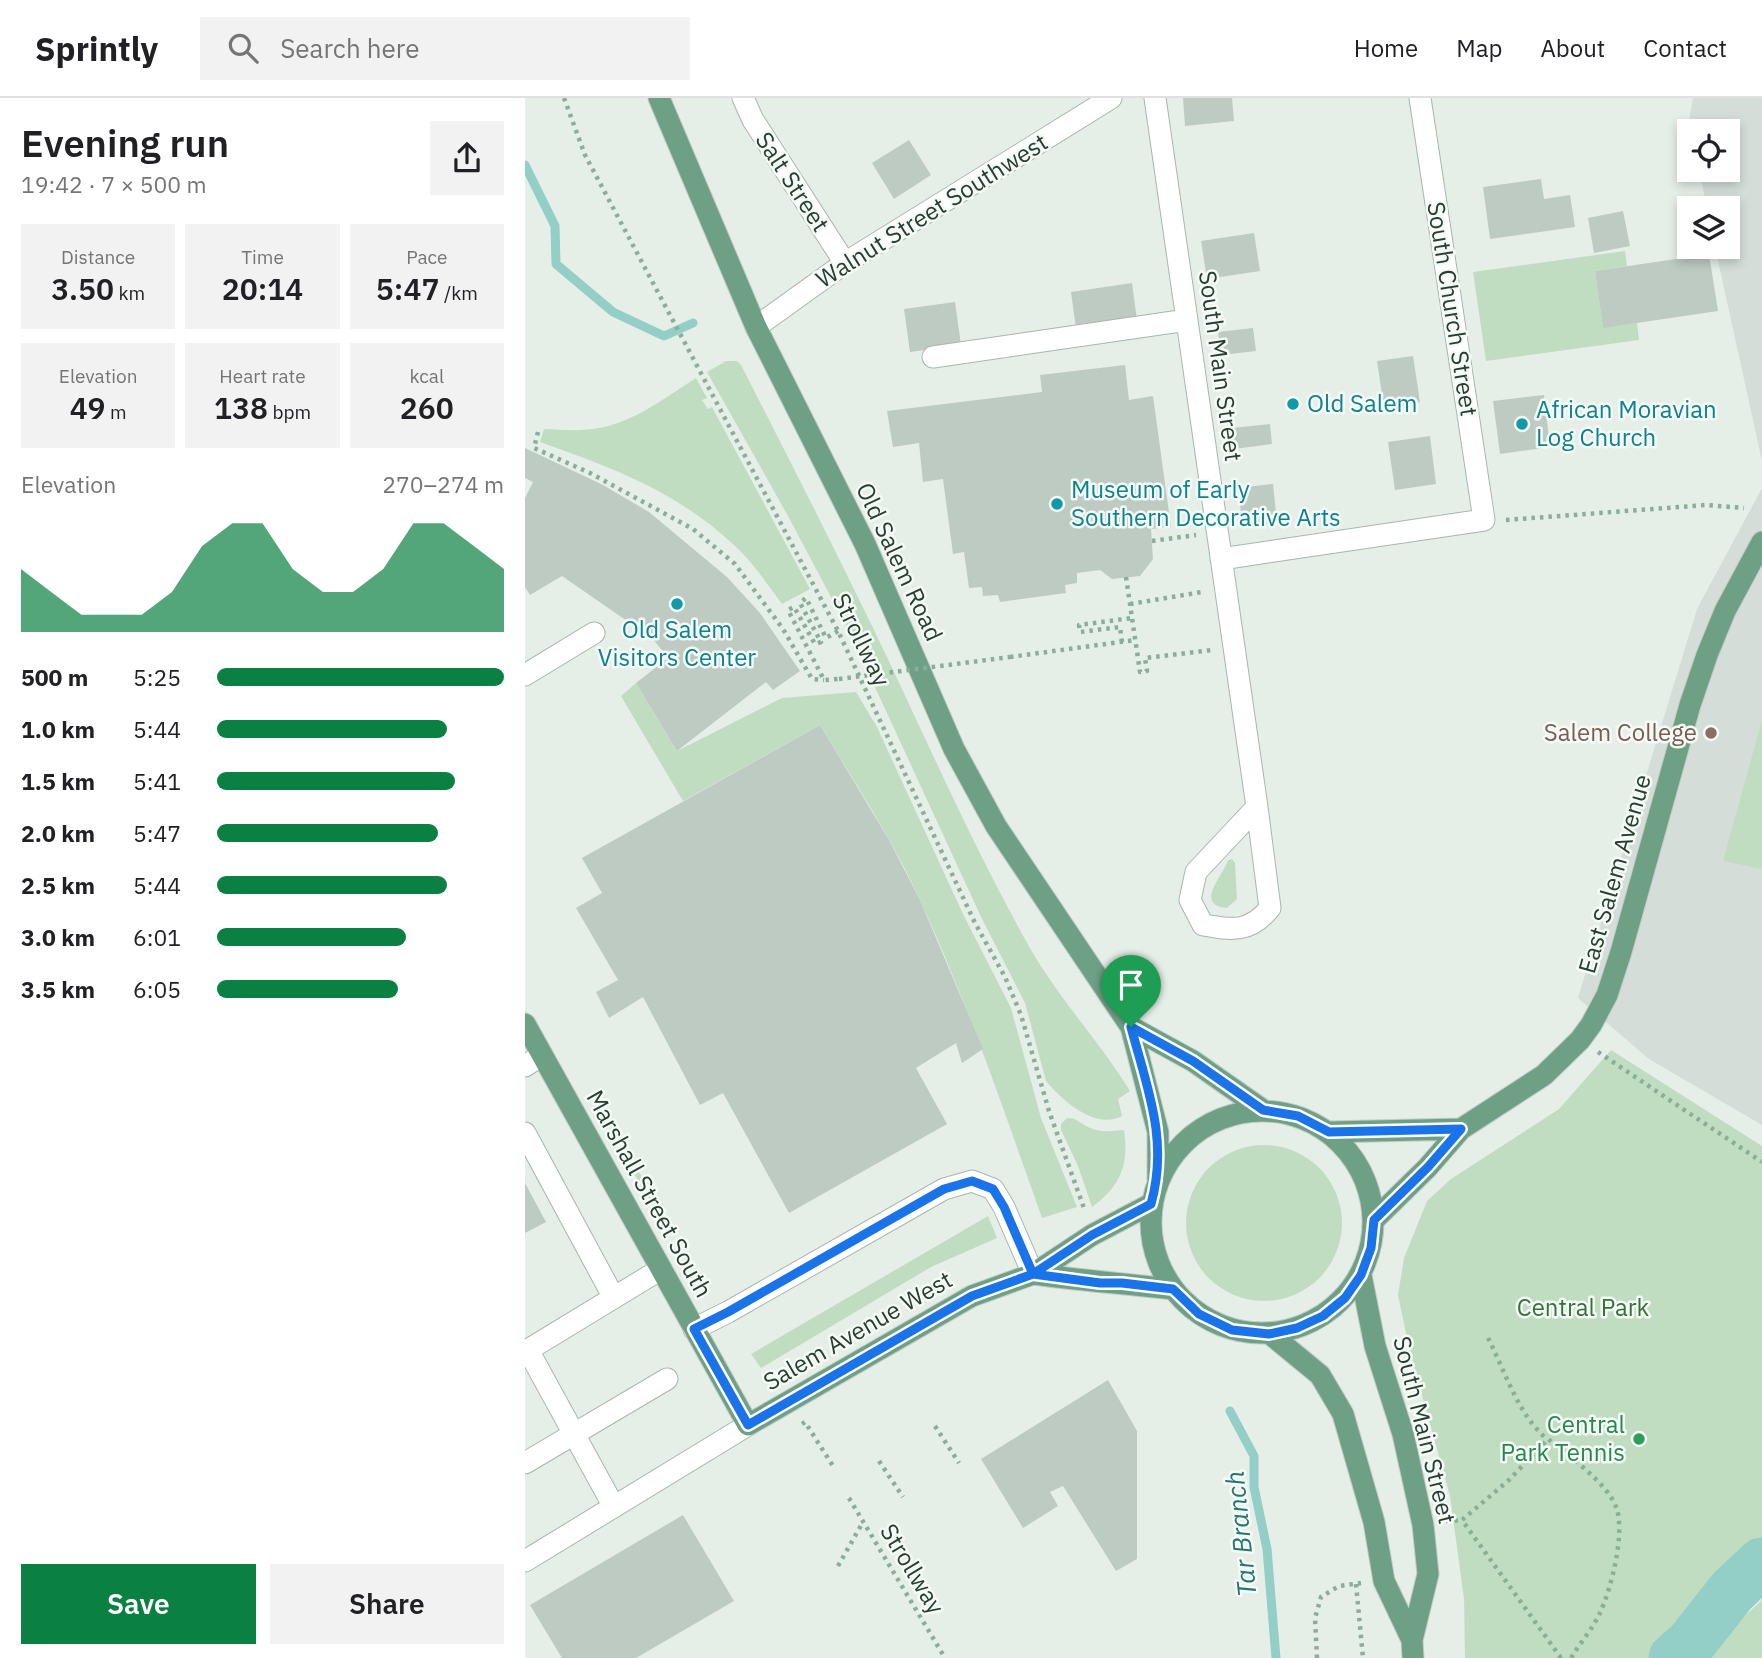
<!DOCTYPE html>
<html lang="en">
<head>
<meta charset="utf-8">
<style>
	body { margin:0; font-family:"IBM Plex Sans",sans-serif; background:#f2f2f2; color:#202124; height:100vh; display:flex; flex-direction:column; font-size:26px; white-space:nowrap }
	* { box-sizing:border-box; margin:0 }
	p { font-size:23px; color:#757577 }
	.icon { flex:none; width:38px; height:38px; fill:none; stroke:currentColor; stroke-width:2; stroke-linecap:round; stroke-linejoin:round }
	.map { position:relative; flex:1; overflow:hidden }
	.drawer { display:flex; flex-direction:column; background:#fff; width:525px }
	.drawer>* { flex:none }
	.fabs { position:absolute; left:1152px; top:21px; display:grid; gap:14px }
	.fabs a { display:grid; place-items:center; width:63px; height:63px; border-radius:0px; background:#fff; box-shadow:0 4px 10px #0003; font-size:35px }
	.pin { position:absolute; display:grid; place-items:center; width:60px; height:60px; color:#fff; margin:-72px -30px; border-radius:50% 50% 50% 0; rotate:-45deg; box-shadow:0 0 7px #0007 }
	.pin .icon { rotate:45deg }
	.round { display:grid; place-items:center; flex:none; width:74px; height:74px; border-radius:0px; background:#f2f2f2 }
	.summary { display:flex; align-items:center; justify-content:space-between; height:119px; padding:0 21px }
	h1 { font-size:38px; font-weight:600; line-height:52px }
	.stats { display:grid; grid-template-columns:repeat(3,1fr); gap:10px; height:119px; padding:7px 21px }
	.stats div { display:grid; align-content:center; border-radius:0px; background:#f2f2f2; text-align:center }
	.stats b { font-size:30px; font-weight:600 }
	.stats small { font-size:19px; font-weight:400 }
	.stats p { font-size:19px }
	.chart { height:196px; padding:14px 21px }
	.chart p { display:flex; justify-content:space-between }
	.chart svg { width:100%; height:126px; margin-top:7px; fill:#0b8043; opacity:.7 }
	.cta { display:flex; gap:14px; margin-top:auto; padding:14px 21px }
	.cta a { flex:1; height:80px; border-radius:0px; background:#0b8043; color:#fff; font-size:28px; font-weight:600; line-height:80px; text-align:center }
	.cta a+a { background:#f2f2f2; color:#202124 }
	ul { padding:0 21px; list-style:none; font-size:23px }
	li { display:grid; grid-template-columns:112px 84px 1fr; align-items:center; height:52px }
	li i { height:18px; border-radius:9px; background:#0b8043 }
	header { display:flex; align-items:center; gap:42px; box-sizing:border-box; height:98px; padding:0 35px; background:#fff; border-bottom:2px solid #e0e0e0 }
	header strong { font-size:33px }
	nav { display:flex; gap:38px; margin-inline-start:auto; font-size:24px }
	.search { width:490px; height:63px; background:#f2f2f2; display:flex; align-items:center; gap:18px; box-sizing:border-box; padding:0 24px; border-radius:0px; color:#757577; font-size:26px }
	main { display:flex; flex:1; min-height:0 }
	.map>svg:first-child { display:block }
	.built { fill:#d4ddd7 }
	.green { fill:#c1ddc1 }
	.lines { fill:none; stroke-linecap:round; stroke-linejoin:round }
	.stream { stroke:#93cec7; stroke-width:9 }
	.river { stroke:#93cec7; stroke-width:51 }
	.building { fill:#becbc3 }
	.minor-casing { stroke:#a9b6ad; stroke-width:23 }
	.major-casing { stroke:#c2c9c5; stroke-width:23 }
	.path { stroke:#89af98; stroke-width:4.5; stroke-dasharray:3.5 5; stroke-linecap:butt }
	.minor { stroke:#fff; stroke-width:21 }
	.major { stroke:#6ea085; stroke-width:21 }
	.path-bridge { stroke:#89af98; stroke-width:4.5; stroke-dasharray:3.5 5; stroke-linecap:butt }
	.route-casing { stroke:#fff; stroke-width:14 }
	.route { stroke:#1a73e8; stroke-width:9 }
	.culture-dot { fill:#0f9aa8; stroke:#f6faf7; stroke-width:2.5 }
	.education-dot { fill:#8d6e63; stroke:#f6faf7; stroke-width:2.5 }
	.leisure-dot { fill:#2e9e5b; stroke:#f6faf7; stroke-width:2.5 }
	.labels { text-anchor:middle; stroke-width:5; stroke-linejoin:round; paint-order:stroke }
	.street-label { font-size:24px; fill:#263f31; stroke:#f6faf7 }
	.culture-label { font-size:24px; fill:#0d838f; stroke:#f6faf7; text-anchor:start }
	.education-label { font-size:24px; fill:#785e54; stroke:#f6faf7; text-anchor:end }
	.park-label { font-size:24px; fill:#33733a; stroke:#f6faf7 }
	.leisure-label { font-size:24px; fill:#27864d; stroke:#f6faf7; text-anchor:end }
	.water-label { font-size:26px; font-style:italic; fill:#24776e; stroke:#f6faf7 }
</style>
</head>
<body>
<header>
<strong>Sprintly</strong>
<div class="search"><svg class="icon" aria-label="search" viewBox="0 0 24 24"><circle cx="10" cy="10" r="6"/><path d="M15 15l6 6"/></svg>Search here</div>
<nav><a>Home</a><a>Map</a><a>About</a><a>Contact</a></nav>
</header>
<main>
<section class="drawer">
<div class="summary"><div><h1>Evening run</h1><p>19:42 · 7 × 500 m</p></div><a class="round"><svg class="icon" aria-label="share" viewBox="0 0 24 24"><path d="M12 15V3M7 8l5-5 5 5M5 13v7h14v-7"/></svg></a></div>
<div class="stats">
<div><p>Distance</p><b>3.50<small> km</small></b></div>
<div><p>Time</p><b>20:14</b></div>
<div><p>Pace</p><b>5:47<small> /km</small></b></div>
</div>
<div class="stats">
<div><p>Elevation</p><b>49<small> m</small></b></div>
<div><p>Heart rate</p><b>138<small> bpm</small></b></div>
<div><p>kcal</p><b>260</b></div>
</div>
<div class="chart"><p><span>Elevation</span>270–274 m</p>
<svg viewBox="0 0 160 44" preserveAspectRatio="none"><path d="M0 44V22L10 30L20 38L30 38L40 38L50 30L60 14L70 6L80 6L90 22L100 30L110 30L120 22L130 6L140 6L150 14L160 22V44z"/></svg>
</div>
<ul>
<li><b>500 m</b>5:25<i style="width:100%"></i></li>
<li><b>1.0 km</b>5:44<i style="width:80%"></i></li>
<li><b>1.5 km</b>5:41<i style="width:83%"></i></li>
<li><b>2.0 km</b>5:47<i style="width:77%"></i></li>
<li><b>2.5 km</b>5:44<i style="width:80%"></i></li>
<li><b>3.0 km</b>6:01<i style="width:66%"></i></li>
<li><b>3.5 km</b>6:05<i style="width:63%"></i></li>
</ul>
<div class="cta"><a>Save</a><a>Share</a></div>
</section>
<div class="map">
<svg width="1237" height="1560" viewBox="0 0 1237 1560">
	<rect width="100%" height="100%" fill="#e6eee8"/>
	<path class="built" d="M1168,0H1237V363L1190,149H1202V110H1182L1174,72H1202V33H1166L1164,22Z
		M1237,390V1027L1124,961L1053,900L1172,511Z"/>
	<path class="green" d="M1100,153L1102,168L1070,173L1078,229L1112,225L1114,242L961,263L948,174Z
		M201,263H212L216,267C261,355 306,443 349,532C400,638 447,747 505,850C534,901 575,944 605,993L593,1001L597,1018C570,1032 538,1003 521,983L500,905L457,821L325,535L263,418L182,274Z
		M171,280L182,300L177,302L183,311L187,309L285,491L257,506C242,486 228,464 209,447C151,393 88,370 15,344L19,331C32,331 45,333 57,332C102,330 135,303 171,280Z
		M111,585L152,653L257,600L331,594L352,629L438,816L486,910L516,1020L552,1109L517,1120C479,1013 443,906 395,802C367,741 330,685 295,627L158,703L96,598Z
		M1237,622V771L1198,763Z
		M707,761L710,765L712,801L702,810C668,807 699,777 703,762Z
		M1086,952L1237,1048V1442L1161,1516L1129,1560H940L939,1501L925,1398L885,1254L873,1197L879,1160L902,1103L926,1081L1034,1011Z
		M542,1020C552,1020 555,1025 563,1029C575,1035 586,1033 599,1032C604,1067 596,1088 567,1109L553,1068L536,1032V1026Z
		M661 1125a78 78 0 1 1 156 0a78 78 0 1 1-156 0Z
		M98,1047L138,1114L134,1115L131,1113L98,1057Z
		M463,1118L472,1140L406,1169L236,1270L226,1256Z
		M1237,1502V1560H1174Z"/>
	<g class="lines">
		<path class="stream" d="M0,67L30,128L31,166L88,214L139,238L168,225
			M705,1313L729,1358V1389L742,1451L751,1560"/>
		<path class="river" d="M1149,1560L1166,1545L1207,1493L1237,1465"/>
	</g>
	<path class="building" d="M658,0H707L709,23L660,28Z
		M384,42L406,77L369,101L347,65Z
		M1016,81L1019,101L1045,97L1050,129L965,141L958,89Z
		M1098,113L1105,148L1069,155L1063,120Z
		M729,135L735,173L682,181L676,143Z
		M1184,156L1193,213L1078,230L1070,173Z
		M607,185L612,222L551,231L546,194Z
		M430,204L436,247L385,254L379,211Z
		M728,230L731,253L696,257L693,234Z
		M888,258L895,304L859,310L852,263Z
		M600,267L604,302L628,298L646,429L626,431L628,461L615,478L587,481L575,472L552,475V485L540,487L541,495L475,504L473,497L458,498L457,489L444,490L439,454L428,456L418,381L398,384L394,345L368,349L362,313L517,294L515,277Z
		M1019,297L1025,349L975,356L968,303Z
		M745,326L747,346L709,351L707,330Z
		M905,338L911,386L870,392L863,344Z
		M0,350L78,387L124,414L202,479L235,515L275,573L248,592L241,584L152,653L111,585L143,560L128,541L37,478L5,497L0,489V400L8,384L0,380Z
		M748,386L752,425L718,430L713,390Z
		M295,627L364,742L395,802L458,951L437,965L431,945L391,970L422,1026L264,1115L198,995L175,1007L118,899L84,920L71,894L93,882L51,810L77,795L57,760Z
		M0,1085L21,1124L0,1135Z
		M583,1282L612,1333V1461L591,1473L538,1388L525,1394L533,1408L498,1430L456,1361Z
		M158,1417L209,1503L111,1560H37L5,1507Z"/>
	<g class="lines">
		<defs>
			<path id="minor" d="M218,0L228,22L320,165
				M630,0L732,709L745,810C725,835 707,832 678,827L665,802L671,774L732,709
				M231,229L320,165L586,0
				M408,259L662,222
				M696,461L959,422L895,0
				M0,577L69,535
				M0,968L17,957
				M0,1035L89,1200
				M169,1231L203,1214L419,1091L447,1083L468,1091L479,1109L508,1176
				M0,1365L142,1281
				M89,1409L3,1252L136,1171
				M0,1463L223,1327"/>
			<path id="major" d="M134,0L231,229L340,446L429,651L471,728L606,929L633,1034V1082
				M0,926L223,1327L447,1198L508,1176L567,1137L626,1106
				M606,929L668,963L738,1012
				M626 1124a111 111 0 1 1 222 0a111 111 0 1 1-222 0Z
				M804,1034L936,1031
				M849,1122L903,1069L936,1031L1019,977L1055,942L1066,927L1082,897L1096,854L1165,607L1182,557L1200,513L1237,444
				M508,1176C555,1182 601,1186 648,1191
				M836,1177L850,1248L878,1336L898,1427L903,1476L887,1542L888,1560
				M744,1235L795,1277L818,1316L849,1424L859,1483L887,1542"/>
		</defs>
		<use href="#minor" class="minor-casing"/>
		<use href="#major" class="major-casing"/>
		<path class="path" d="M39,0L60,57L313,533L450,825L480,879L496,917L524,1013L560,1113
			M13,334L9,350L65,375L168,431L210,466L258,531L287,581L299,582
			M981,422L1181,407L1219,410
			M627,443L671,437
			M601,479L615,574L622,573L620,560L687,552
			M605,506L677,494
			M313,533L301,540L281,500L275,505L296,544L290,546L269,509L263,512L299,582L314,581
			M597,544L595,529L555,534L554,527L607,520
			M485,559L610,542
			M1073,954L1237,1064
			M963,1240C980,1273 993,1317 1022,1341
			M277,1326L280,1324L308,1368
			M410,1328L434,1365
			M354,1363L378,1399
			M324,1400L420,1560
			M921,1423L937,1422
			M313,1468L338,1424
			M831,1486L838,1560
			M792,1560L790,1520L796,1499L814,1488L836,1485
			M1036,1560L937,1422L984,1382L1023,1341C1043,1357 1082,1385 1091,1409C1101,1434 1086,1491 1075,1515C1068,1530 1055,1545 1046,1560"/>
		<use href="#minor" class="minor"/>
		<use href="#major" class="major"/>
		<path class="path-bridge" d="M314,581L485,559"/>
	</g>
	<g class="lines">
		<defs>
			<path id="route" d="M606,929C622,990 644,1042 626,1106L567,1137L508,1176L447,1198L223,1327L169,1231L203,1214L419,1091L447,1083L468,1091L479,1109L508,1176L575,1185H597L648,1191L674,1216L707,1232L744,1236L772,1230L798,1218L820,1200L836,1177L846,1150L849,1122L903,1069L936,1031L804,1034L773,1018L738,1012L668,963L606,929"/>
		</defs>
		<use href="#route" class="route-casing"/>
		<use href="#route" class="route"/>
	</g>
	<g class="culture-dot">
		<circle cx="768" cy="306" r="7"/>
		<circle cx="997" cy="326" r="7"/>
		<circle cx="532" cy="406" r="7"/>
		<circle cx="152" cy="506" r="7"/>
	</g>
	<circle class="education-dot" cx="1186" cy="635" r="7"/>
	<circle class="leisure-dot" cx="1114" cy="1341" r="7"/>
	<g class="labels">
		<g class="street-label">
			<text transform="translate(267 84) rotate(57)" y="8">Salt Street</text>
			<text transform="translate(407 113) rotate(-32)" y="8">Walnut Street Southwest</text>
			<text transform="translate(927 211) rotate(81)" y="8">South Church Street</text>
			<text transform="translate(695 268) rotate(82)" y="8">South Main Street</text>
			<text transform="translate(374 464) rotate(65)" y="8">Old Salem Road</text>
			<text transform="translate(336 542) rotate(64)" y="8">Strollway</text>
			<text transform="translate(1090 776) rotate(-74)" y="8">East Salem Avenue</text>
			<text transform="translate(124 1096) rotate(61)" y="8">Marshall Street South</text>
			<text transform="translate(333 1233) rotate(-30)" y="8">Salem Avenue West</text>
			<text transform="translate(899 1332) rotate(76)" y="8">South Main Street</text>
			<text transform="translate(387 1471) rotate(59)" y="8">Strollway</text>
		</g>
		<g class="culture-label">
			<text x="782" y="314">Old Salem</text>
			<text x="1011" y="320">African Moravian<tspan x="1011" dy="28">Log Church</tspan></text>
			<text x="546" y="400">Museum of Early<tspan x="546" dy="28">Southern Decorative Arts</tspan></text>
			<text x="152" y="540" text-anchor="middle">Old Salem<tspan x="152" dy="28">Visitors Center</tspan></text>
		</g>
		<g class="education-label">
			<text x="1172" y="643">Salem College</text>
		</g>
		<g class="park-label">
			<text x="1058" y="1218">Central Park</text>
		</g>
		<g class="leisure-label">
			<text x="1100" y="1335">Central<tspan x="1100" dy="28">Park Tennis</tspan></text>
		</g>
		<g class="water-label">
			<text transform="translate(716 1436) rotate(-96)" y="9">Tar Branch</text>
		</g>
	</g>
</svg>
<div class="fabs">
<a><svg class="icon" aria-label="locate" viewBox="0 0 24 24"><circle cx="12" cy="12" r="6"/><path d="M12 2v4M12 18v4M2 12h4M18 12h4"/></svg></a>
<a><svg class="icon" aria-label="layers" viewBox="0 0 24 24"><path d="M12 4l9 5-9 5-9-5zM3 14l9 5 9-5"/></svg></a>
</div>
<div class="pin" style="left:606px;top:929px;background:#1e9e55"><svg class="icon" aria-label="arrive" viewBox="0 0 24 24"><path d="M6 21V4h12l-3 4 3 4H6"/></svg></div>
</div>
</main>
</body>
</html>
